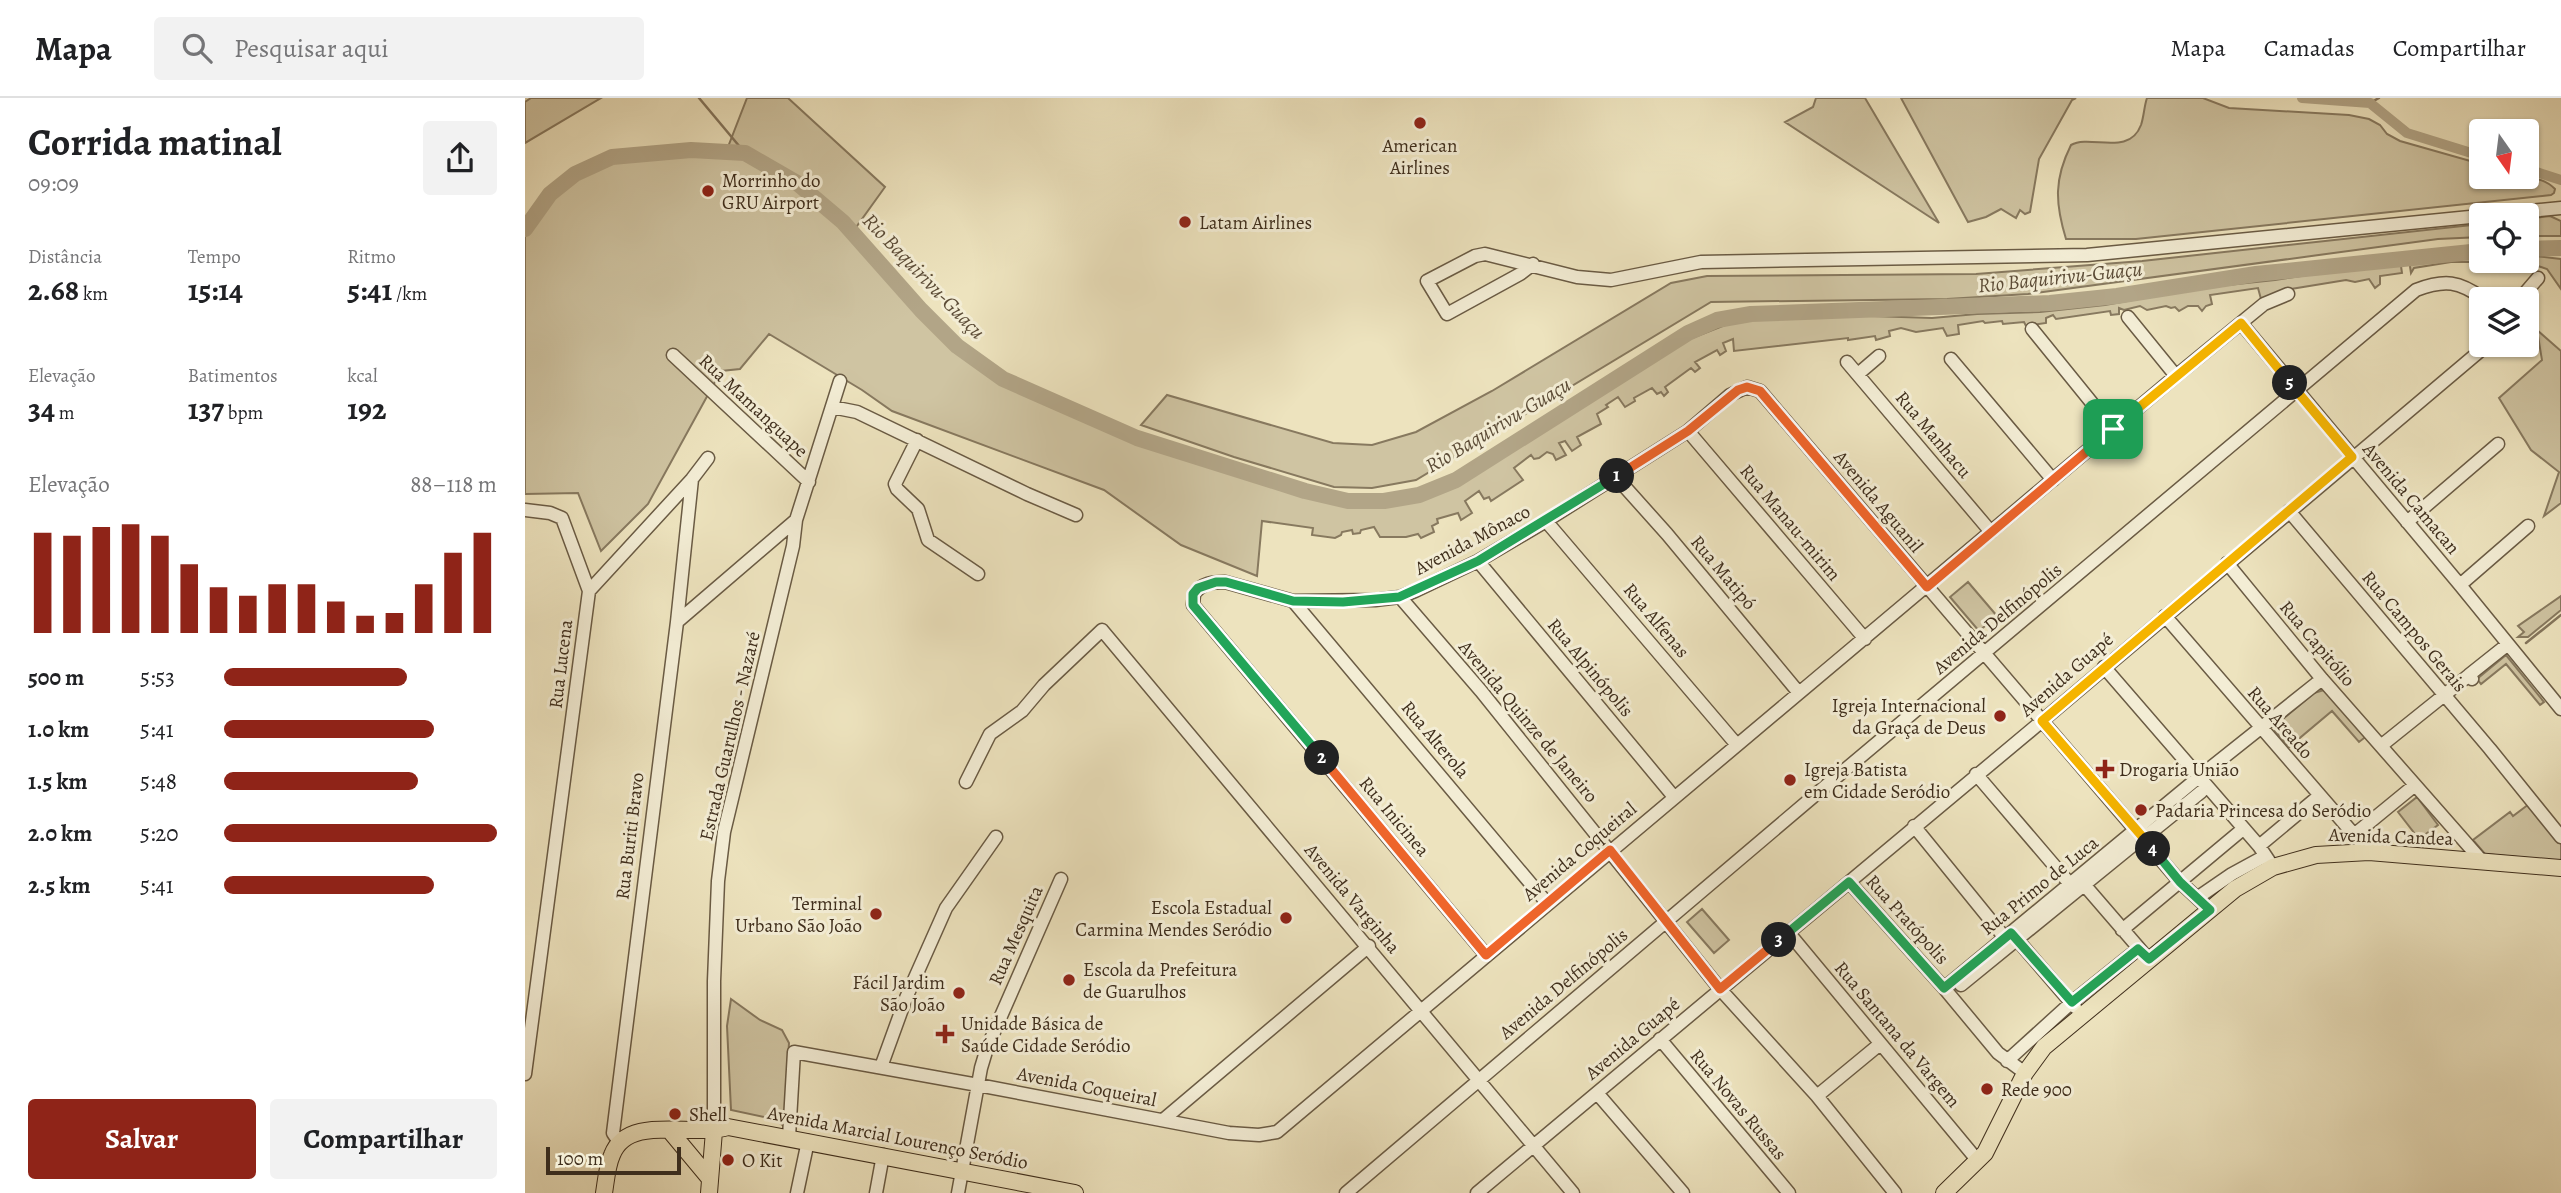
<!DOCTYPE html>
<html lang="pt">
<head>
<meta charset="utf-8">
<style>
	body { margin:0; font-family:Alegreya,serif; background:#f2f2f2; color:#202124; height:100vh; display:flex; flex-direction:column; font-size:26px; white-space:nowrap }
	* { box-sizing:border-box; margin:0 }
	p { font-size:23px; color:#757577 }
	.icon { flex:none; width:38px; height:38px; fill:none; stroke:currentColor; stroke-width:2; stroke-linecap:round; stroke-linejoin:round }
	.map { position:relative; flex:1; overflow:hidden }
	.sheet { display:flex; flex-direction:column; background:#fff; width:525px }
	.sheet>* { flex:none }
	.needle { width:46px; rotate:166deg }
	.fabs { position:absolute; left:1944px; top:21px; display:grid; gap:14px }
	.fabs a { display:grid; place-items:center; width:70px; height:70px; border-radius:7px; background:#fff; box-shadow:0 2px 5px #0004; font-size:35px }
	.scale { position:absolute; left:21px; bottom:18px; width:135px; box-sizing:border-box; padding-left:7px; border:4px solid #3f2e1c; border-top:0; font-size:19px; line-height:24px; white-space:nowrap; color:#3f2e1c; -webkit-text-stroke:5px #f3edd5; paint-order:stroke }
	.pin { position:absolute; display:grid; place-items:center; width:60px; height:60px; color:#fff; margin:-30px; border-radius:14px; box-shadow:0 4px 10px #0006 }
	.km { position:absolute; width:35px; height:35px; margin:-18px; border-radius:50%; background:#222; color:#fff; font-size:19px; line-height:35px; text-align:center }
	.round { display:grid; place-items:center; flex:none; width:74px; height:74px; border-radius:7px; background:#f2f2f2 }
	.headline { display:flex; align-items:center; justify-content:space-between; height:119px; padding:0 28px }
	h1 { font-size:38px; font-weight:700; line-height:52px }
	.metrics { display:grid; grid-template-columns:repeat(3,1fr); gap:10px; height:119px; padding:7px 28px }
	.metrics div { display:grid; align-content:center }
	.metrics b { font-size:30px; font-weight:700 }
	.metrics small { font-size:19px; font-weight:400 }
	.metrics p { font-size:19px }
	.chart { height:196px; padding:14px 28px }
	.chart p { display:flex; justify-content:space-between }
	.chart svg { width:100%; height:126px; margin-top:7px; stroke:#8f2418; stroke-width:6 }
	.primary-button { display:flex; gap:14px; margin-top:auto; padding:14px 28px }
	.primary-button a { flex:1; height:80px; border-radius:7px; background:#8f2418; color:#fff; font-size:28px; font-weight:700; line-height:80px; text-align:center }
	.primary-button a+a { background:#f2f2f2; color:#202124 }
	ul { padding:0 28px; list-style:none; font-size:23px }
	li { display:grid; grid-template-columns:112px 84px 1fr; align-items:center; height:52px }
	li i { height:18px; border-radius:9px; background:#8f2418 }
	header { display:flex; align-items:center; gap:42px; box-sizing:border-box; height:98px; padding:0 35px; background:#fff; border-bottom:2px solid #e0e0e0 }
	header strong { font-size:33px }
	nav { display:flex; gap:38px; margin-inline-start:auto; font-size:24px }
	.search { width:490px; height:63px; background:#f2f2f2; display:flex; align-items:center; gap:18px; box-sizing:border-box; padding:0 24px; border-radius:7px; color:#757577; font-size:26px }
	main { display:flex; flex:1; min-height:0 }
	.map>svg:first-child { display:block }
	.green { fill:#cfc4a2; stroke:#87795f; stroke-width:2 }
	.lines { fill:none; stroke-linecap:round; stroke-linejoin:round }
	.stream { stroke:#84755c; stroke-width:2.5 }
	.canal { stroke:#b2a587; stroke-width:10 }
	.river { stroke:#b2a587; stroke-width:16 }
	.minor-casing { stroke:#6a5b44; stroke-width:15 }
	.major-casing { stroke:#3f2e1c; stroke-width:18 }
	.minor { stroke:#f3edd5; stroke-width:12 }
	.major { stroke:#ede3be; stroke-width:16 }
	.split-1-casing { stroke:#fff; stroke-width:14 }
	.split-2-casing { stroke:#fff; stroke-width:14 }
	.split-3-casing { stroke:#fff; stroke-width:14 }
	.split-4-casing { stroke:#fff; stroke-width:14 }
	.split-5-casing { stroke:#fff; stroke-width:14 }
	.split-6-casing { stroke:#fff; stroke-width:14 }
	.split-1 { stroke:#f0652b; stroke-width:9 }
	.split-2 { stroke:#22a559; stroke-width:9 }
	.split-3 { stroke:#f0652b; stroke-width:9 }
	.split-4 { stroke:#22a559; stroke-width:9 }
	.split-5 { stroke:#f5b400; stroke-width:9 }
	.split-6 { stroke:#f5b400; stroke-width:9 }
	.poi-dot { fill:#8f2418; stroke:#f3edd5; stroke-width:2.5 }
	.labels { text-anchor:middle; stroke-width:6; stroke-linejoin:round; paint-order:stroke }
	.poi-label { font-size:19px; fill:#3f2e1c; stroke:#f3edd5; text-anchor:start }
	.street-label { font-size:19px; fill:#3f2e1c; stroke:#f3edd5 }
	.water-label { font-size:21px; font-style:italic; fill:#5c4c37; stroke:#f3edd5 }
</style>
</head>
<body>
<header>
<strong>Mapa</strong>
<div class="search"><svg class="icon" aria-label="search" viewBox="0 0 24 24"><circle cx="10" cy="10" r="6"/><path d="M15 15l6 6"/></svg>Pesquisar aqui</div>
<nav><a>Mapa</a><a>Camadas</a><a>Compartilhar</a></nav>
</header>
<main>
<section class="sheet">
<div class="headline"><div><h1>Corrida matinal</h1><p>09:09</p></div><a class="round"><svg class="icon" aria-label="share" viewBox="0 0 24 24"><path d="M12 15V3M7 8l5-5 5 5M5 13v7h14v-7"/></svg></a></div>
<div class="metrics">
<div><p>Distância</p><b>2.68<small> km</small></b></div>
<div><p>Tempo</p><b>15:14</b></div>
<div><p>Ritmo</p><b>5:41<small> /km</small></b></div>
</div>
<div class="metrics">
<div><p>Elevação</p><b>34<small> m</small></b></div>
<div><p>Batimentos</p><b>137<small> bpm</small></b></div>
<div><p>kcal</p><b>192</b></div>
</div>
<div class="chart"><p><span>Elevação</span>88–118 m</p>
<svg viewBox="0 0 160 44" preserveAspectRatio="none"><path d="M5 44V9M15 44V10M25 44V7M35 44V6M45 44V10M55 44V20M65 44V28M75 44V31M85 44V27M95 44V27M105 44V33M115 44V38M125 44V37M135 44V27M145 44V16M155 44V9"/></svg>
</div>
<ul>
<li><b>500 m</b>5:53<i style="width:67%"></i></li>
<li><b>1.0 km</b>5:41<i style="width:77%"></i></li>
<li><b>1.5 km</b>5:48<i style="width:71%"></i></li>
<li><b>2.0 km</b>5:20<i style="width:100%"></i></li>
<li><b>2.5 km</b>5:41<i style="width:77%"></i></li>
</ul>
<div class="primary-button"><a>Salvar</a><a>Compartilhar</a></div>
</section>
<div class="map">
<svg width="2036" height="1095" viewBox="0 0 2036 1095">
	<rect width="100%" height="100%" fill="#ede3be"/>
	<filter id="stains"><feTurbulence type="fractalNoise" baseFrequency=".00286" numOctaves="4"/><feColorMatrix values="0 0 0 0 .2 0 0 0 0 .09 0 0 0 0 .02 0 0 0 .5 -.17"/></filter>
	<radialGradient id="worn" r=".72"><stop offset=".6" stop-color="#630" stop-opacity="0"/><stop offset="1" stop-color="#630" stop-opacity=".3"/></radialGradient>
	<path class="green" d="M6,0H76L0,45V4Z
		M222,0H263L360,89L327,135L432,248L526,309L649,351L796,397L795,402L828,410L862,408L933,386L1091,288L1125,262L1162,242L1218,220L1284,216L1407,220L1452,216L1515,214L1580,207L1674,190L1750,182L1843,168H1876L1877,175L1855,178V186L1850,190L1844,181L1830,184L1821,182L1766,191L1736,201L1733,190L1685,197L1687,206L1681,208L1677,213L1673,208H1663L1654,213L1650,209L1646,210L1641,208L1622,212L1615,208L1599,212L1594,210V216L1586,217L1585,213L1531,221L1528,217L1521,220V225L1501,228L1499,224L1478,226L1477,223L1460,225L1458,223L1433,227L1434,236L1422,238L1418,230L1391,234L1376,230L1364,233L1365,238L1351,242L1350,238L1323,242V240L1209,253L1208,241L1198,245L1201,253L1195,257L1192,252L1170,264L1175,270L1170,274L1166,270L1140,289L1143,294L1139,298L1136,294L1132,296L1127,290L1109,300L1110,303L1100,309L1093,299L1081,307L1083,309L1072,316L1076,326L1052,339L1056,347L1047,353L1040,343L1034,345L1041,357L1031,362L1028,356L1022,354L1014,360L1009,361L1006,357L989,370L998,382L966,403L964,399L959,401L954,393L940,403L947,415L936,422L933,415L912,421L913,425L907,428L909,434L896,440L893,436L881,439H855L849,429L836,432L835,435L828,436L827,432L817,434L816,437L810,440L787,437L788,430L737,423L732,478L656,447L579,392L367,313L337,292L244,236L215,271L196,273L123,406L76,453L53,395L0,396V132C8,121 16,106 25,96C71,52 142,50 201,54Z
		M1291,0H1340L1414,125L1260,24L1288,9Z
		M1376,0H1551L1547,2L1514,61L1505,114L1500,116L1495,112L1491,120L1476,111L1461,119L1443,124Z
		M1622,0H1678L1704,10L1824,17L1844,21L1855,27L1862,36L1875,43L1956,66V79C1979,79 2013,73 2030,91L2029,95L2026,97L1611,141H1541C1530,105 1529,81 1546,47C1566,36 1604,59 1616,27C1619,18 1619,9 1622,0Z
		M2025,118L2036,123V138H2002V121Z
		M1956,126V139L1913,141L1503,196L1422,201L1186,204L891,382L847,390L809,389L709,359L616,327L642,297L808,345L847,347L891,334L967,293L1146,185L1182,178L1451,176L1617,163Z
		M2002,157L2036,161V191L2022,171L2007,166L1987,170L1950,164H1926L1889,170L1886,175L1884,162L1956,159V163H2002Z
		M2012,232L2036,253V405L2019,418L2034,374L2006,352L1974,300L2017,262Z
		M1443,484L1472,518L1454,533L1425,499Z
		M2036,498V512L2003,539H1993L1999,534L1993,528Z
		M1981,557L2019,604L2015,607L1981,566L1956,586L1952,581Z
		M1799,592L1843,637L1834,644L1807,613L1764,649L1750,633L1752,626L1789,595Z
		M1892,699L1913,727L1894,741L1873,714Z
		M2004,706L2036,743V763L1960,756L1948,742L1985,714L1988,718Z
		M1177,811L1204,842L1189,855L1162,824Z
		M206,901L235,922L257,932L264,945L259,1028L248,1021L206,1012L202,928Z"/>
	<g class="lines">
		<path class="stream" d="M174,0L220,55
			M1845,5L1854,0
			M2001,545L2036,517"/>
		<path class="canal" d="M1777,0L1845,5L1882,35L1956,58
			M2002,71L2036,82"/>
		<path class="river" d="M0,131L25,96L50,76L87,59L166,52L220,55L272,85L318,124L396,212L432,248L478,281L612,340L780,393L823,403H859L894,397L931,382L1163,235L1192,222L1226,216L1525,205L1592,198L1731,176L1956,153
			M2002,151L2036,150"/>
		<defs>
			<path id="minor" d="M1008,166L995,176L922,216L902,183L950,158L960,156L1052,179L1086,182L1176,164L1562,157L2036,110
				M1995,201L2013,180
				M1603,219L1651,278
				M1716,225L1935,487L2036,611
				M1507,231L1588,331
				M148,257L284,384
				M1426,261L1528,382
				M1322,264L1466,434
				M1333,276L1354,258
				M307,309L332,314L502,396L551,417
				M1163,333L1340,541
				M392,342L370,386L372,391L393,411L403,442L453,476
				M1091,379L1142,436L1274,595
				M0,412L25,415L37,420L64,493L0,976
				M1764,413L1965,651L2036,739
				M1021,423L1212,647
				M1882,424L1973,346
				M953,463L1149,699
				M1702,465L1797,581L1956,762
				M1935,487L2003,428
				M64,493L167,381L183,360
				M875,499L956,593L1195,891L1292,998L1370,1095
				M768,503L1022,805
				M1640,518L1844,754
				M152,524L271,422
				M1579,569L1734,748L1748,769
				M1857,647L1943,578L1947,581L1944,577L1983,546
				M1451,676L1545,786
				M441,684L465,636L497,613L519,587L577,532L1048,1095
				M1389,728L1480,840
				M1829,737L1890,687
				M1619,740L1676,694
				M1734,748L1794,698
				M1556,783L1619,856
				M1324,784L1419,890L1473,955L1500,975
				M1672,800L1707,776L1740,758
				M1597,832L1718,731
				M1263,834L1453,1063
				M1489,838L1550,909
				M961,857L668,507L669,496C677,485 687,484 700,484L768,503L850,502L875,499L890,493L953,463L1021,423L1163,333L1205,297L1222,289L1235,293L1655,784L1685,812
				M1436,887L1613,743
				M1419,890L1674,679L1797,581
				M1135,941L1264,1095
				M1482,963L1547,904L1613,851
				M356,969L381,900L421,810L471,739
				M1072,995L1158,1095
				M1292,998L1355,946
				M638,1022L844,848
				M189,1033V883L193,783L199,734L268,448L271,422L315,283
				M264,1039L269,954L453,987L704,1035L734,1037L752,1034L1651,278L1739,206L1763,196
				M94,1044L88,1035L152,524L167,381
				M272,1095L283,1043
				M351,1095L358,1057
				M433,1095L456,970L462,950L536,781
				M821,1095L1296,692L1891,192C1920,181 1934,183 1959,201
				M952,1095L1517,623L1962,247"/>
			<path id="major" d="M145,1033L185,1081
				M79,1095C81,1083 82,1068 87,1057C103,1015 168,1040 203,1029L550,1095
				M184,1095L189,1033
				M1419,1095L1460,1055L1500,975L1519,949L1710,791L1748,769L1791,757L1844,754L2036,770"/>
		</defs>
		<use href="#minor" class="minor-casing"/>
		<use href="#major" class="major-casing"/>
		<use href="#minor" class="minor"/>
		<use href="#major" class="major"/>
	</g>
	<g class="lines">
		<defs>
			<path id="split-1" d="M1092,378L1163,333L1213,292L1222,289L1235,293L1402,489L1588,331"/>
			<path id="split-2" d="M797,660L668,507V496L673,490L691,484H701L768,503L818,504L874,499L953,463L1092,378"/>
			<path id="split-3" d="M797,660L961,857L1085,752L1195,891L1254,842"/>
			<path id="split-4" d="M1254,842L1324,784L1419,890L1486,835L1547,904L1613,851L1624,861L1685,812L1655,784L1628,751"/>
			<path id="split-5" d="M1628,751L1517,623L1827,359L1765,285"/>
			<path id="split-6" d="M1588,331L1716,225L1765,285"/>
		</defs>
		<use href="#split-1" class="split-1-casing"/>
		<use href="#split-2" class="split-2-casing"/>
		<use href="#split-3" class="split-3-casing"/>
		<use href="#split-4" class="split-4-casing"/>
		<use href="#split-5" class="split-5-casing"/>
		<use href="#split-6" class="split-6-casing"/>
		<use href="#split-1" class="split-1"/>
		<use href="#split-2" class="split-2"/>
		<use href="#split-3" class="split-3"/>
		<use href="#split-4" class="split-4"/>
		<use href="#split-5" class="split-5"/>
		<use href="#split-6" class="split-6"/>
	</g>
	<g class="poi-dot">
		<circle cx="895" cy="25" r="7"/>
		<circle cx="183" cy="93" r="7"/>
		<circle cx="660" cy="124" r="7"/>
		<circle cx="1475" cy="618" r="7"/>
		<path d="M1576.5 660.5h7v7h7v7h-7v7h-7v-7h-7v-7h7z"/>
		<circle cx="1265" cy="682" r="7"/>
		<circle cx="1616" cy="712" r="7"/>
		<circle cx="351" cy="816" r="7"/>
		<circle cx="761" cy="820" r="7"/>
		<circle cx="544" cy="882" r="7"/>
		<circle cx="434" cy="895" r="7"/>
		<path d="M416.5 925.5h7v7h7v7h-7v7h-7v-7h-7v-7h7z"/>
		<circle cx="1462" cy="991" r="7"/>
		<circle cx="150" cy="1016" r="7"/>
		<circle cx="203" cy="1062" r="7"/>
	</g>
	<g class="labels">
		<g class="poi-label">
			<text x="895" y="54" text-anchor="middle">American<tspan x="895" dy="22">Airlines</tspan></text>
			<text x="197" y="89">Morrinho do<tspan x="197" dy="22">GRU Airport</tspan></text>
			<text x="674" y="131">Latam Airlines</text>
			<text x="1461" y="614" text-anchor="end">Igreja Internacional<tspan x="1461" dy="22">da Graça de Deus</tspan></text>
			<text x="1279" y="678">Igreja Batista<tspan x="1279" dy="22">em Cidade Seródio</tspan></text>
			<text x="1594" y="678">Drogaria União</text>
			<text x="1630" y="719">Padaria Princesa do Seródio</text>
			<text x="337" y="812" text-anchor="end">Terminal<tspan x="337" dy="22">Urbano São João</tspan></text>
			<text x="747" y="816" text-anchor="end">Escola Estadual<tspan x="747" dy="22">Carmina Mendes Seródio</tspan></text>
			<text x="558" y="878">Escola da Prefeitura<tspan x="558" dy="22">de Guarulhos</tspan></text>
			<text x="420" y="891" text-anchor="end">Fácil Jardim<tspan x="420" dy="22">São João</tspan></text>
			<text x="436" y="932">Unidade Básica de<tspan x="436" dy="22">Saúde Cidade Seródio</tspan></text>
			<text x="1476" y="998">Rede 900</text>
			<text x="164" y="1023">Shell</text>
			<text x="217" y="1069">O Kit</text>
		</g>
		<g class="street-label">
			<text transform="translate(229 307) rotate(43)" y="7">Rua Mamanguape</text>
			<text transform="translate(1409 336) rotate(50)" y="7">Rua Manhacu</text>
			<text transform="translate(1887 400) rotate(50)" y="7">Avenida Camacan</text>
			<text transform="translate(1354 403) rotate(50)" y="7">Avenida Aguanil</text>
			<text transform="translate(1266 424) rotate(50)" y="7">Rua Manau-mirim</text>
			<text transform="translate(947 441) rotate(-28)" y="7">Avenida Mônaco</text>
			<text transform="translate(1199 474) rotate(50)" y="7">Rua Matipó</text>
			<text transform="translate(1472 520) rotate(-40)" y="7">Avenida Delfinópolis</text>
			<text transform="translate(1132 522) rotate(50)" y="7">Rua Alfenas</text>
			<text transform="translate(1890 533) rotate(50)" y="7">Rua Campos Gerais</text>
			<text transform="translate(1793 545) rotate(50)" y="7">Rua Capitólio</text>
			<text transform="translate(35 566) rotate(-83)" y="7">Rua Lucena</text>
			<text transform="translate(1066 569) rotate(50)" y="7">Rua Alpinópolis</text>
			<text transform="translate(1541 576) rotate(-41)" y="7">Avenida Guapé</text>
			<text transform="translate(1004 623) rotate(50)" y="7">Avenida Quinze de Janeiro</text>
			<text transform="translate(1756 624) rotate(49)" y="7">Rua Areado</text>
			<text transform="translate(204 638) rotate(-77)" y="7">Estrada Guarulhos - Nazaré</text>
			<text transform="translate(911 641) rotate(50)" y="7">Rua Alterola</text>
			<text transform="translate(870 718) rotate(50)" y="7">Rua Inicinea</text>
			<text transform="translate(104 738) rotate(-83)" y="7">Rua Buriti Bravo</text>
			<text transform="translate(1866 738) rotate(2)" y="7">Avenida Candea</text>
			<text transform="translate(1054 753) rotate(-40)" y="7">Avenida Coqueiral</text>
			<text transform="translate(1514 787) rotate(-39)" y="7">Rua Primo de Luca</text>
			<text transform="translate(828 800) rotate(50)" y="7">Avenida Varginha</text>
			<text transform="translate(1383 821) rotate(48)" y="7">Rua Pratópolis</text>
			<text transform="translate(490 837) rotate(-66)" y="7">Rua Mesquita</text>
			<text transform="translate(1038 885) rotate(-40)" y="7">Avenida Delfinópolis</text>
			<text transform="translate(1373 936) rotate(50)" y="7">Rua Santana da Vargem</text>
			<text transform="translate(1107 940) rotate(-40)" y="7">Avenida Guapé</text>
			<text transform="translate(562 988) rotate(11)" y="7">Avenida Coqueiral</text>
			<text transform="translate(1214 1006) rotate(50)" y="7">Rua Novas Russas</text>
			<text transform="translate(373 1039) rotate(11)" y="7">Avenida Marcial Lourenço Seródio</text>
		</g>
		<g class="water-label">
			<text transform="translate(399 178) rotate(46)" y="7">Rio Baquirivu-Guaçu</text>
			<text transform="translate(1535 179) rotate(-6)" y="7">Rio Baquirivu-Guaçu</text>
			<text transform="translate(973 327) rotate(-31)" y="7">Rio Baquirivu-Guaçu</text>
		</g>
	</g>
	<rect width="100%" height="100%" filter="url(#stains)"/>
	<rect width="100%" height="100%" fill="url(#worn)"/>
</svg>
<div class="fabs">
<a><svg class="needle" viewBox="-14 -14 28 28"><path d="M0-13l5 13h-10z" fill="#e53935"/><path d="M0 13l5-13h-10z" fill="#757577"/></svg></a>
<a><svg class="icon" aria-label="locate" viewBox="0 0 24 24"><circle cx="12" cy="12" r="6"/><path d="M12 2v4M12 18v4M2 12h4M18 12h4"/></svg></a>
<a><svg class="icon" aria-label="layers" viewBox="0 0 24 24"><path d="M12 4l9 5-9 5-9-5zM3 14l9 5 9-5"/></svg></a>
</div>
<div class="scale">100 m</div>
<div class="pin" style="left:1588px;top:331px;background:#1e9e55"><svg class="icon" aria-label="arrive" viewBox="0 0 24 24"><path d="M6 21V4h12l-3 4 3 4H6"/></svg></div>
<b class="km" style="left:1092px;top:378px">1</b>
<b class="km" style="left:797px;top:660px">2</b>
<b class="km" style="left:1254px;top:842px">3</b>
<b class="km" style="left:1628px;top:751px">4</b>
<b class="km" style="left:1765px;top:285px">5</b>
</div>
</main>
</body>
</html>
